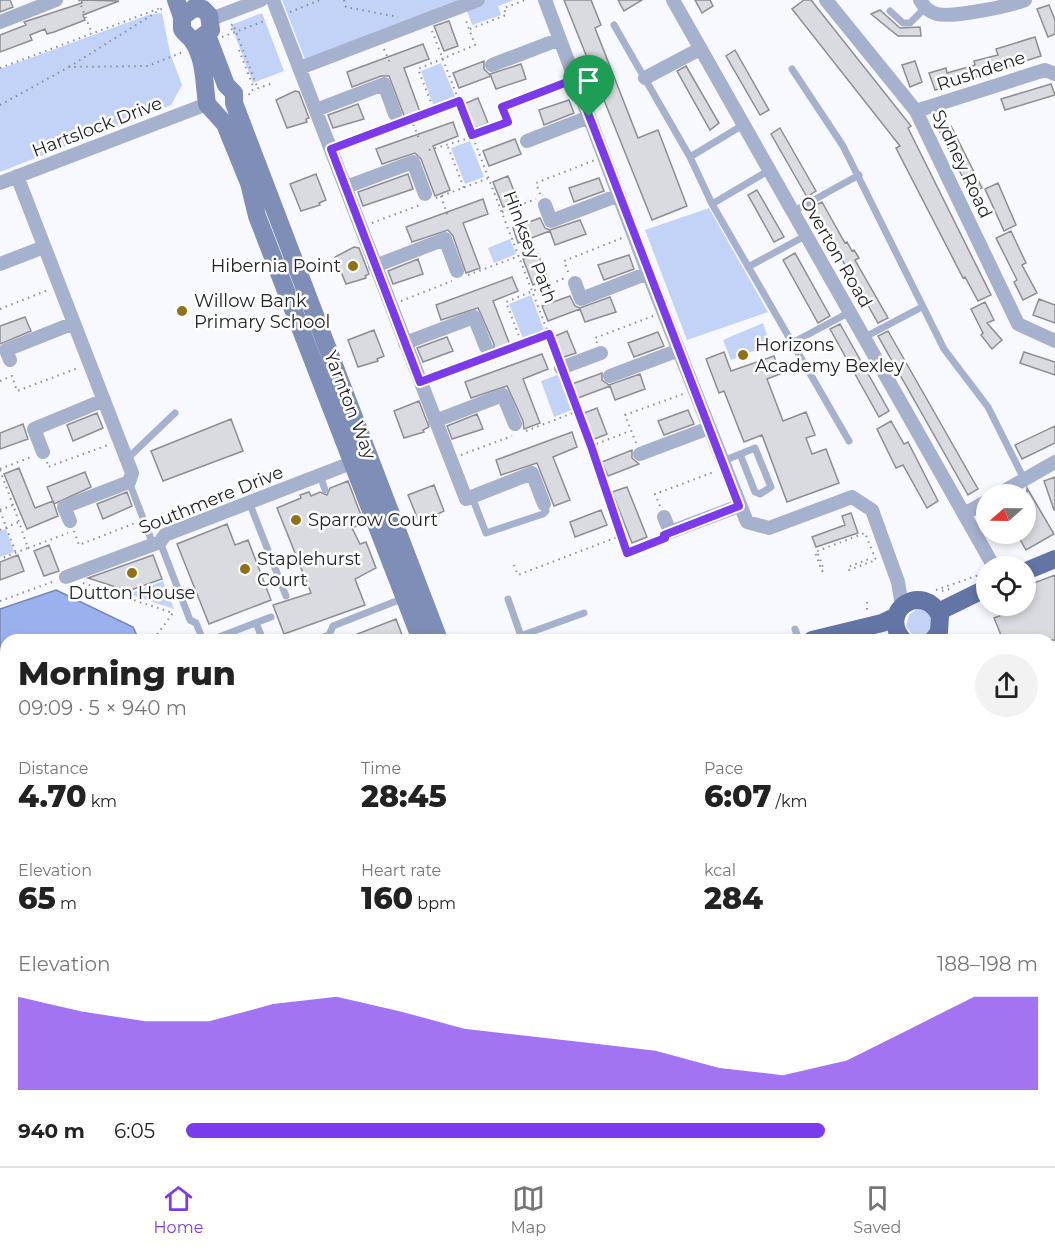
<!DOCTYPE html>
<html lang="en">
<head>
<meta charset="utf-8">
<style>
	body { margin:0; font-family:Montserrat,sans-serif; background:#f2f2f2; color:#222; height:100vh; display:flex; flex-direction:column; font-size:22px; white-space:nowrap }
	* { box-sizing:border-box; margin:0 }
	p { font-size:20px; color:#767676 }
	.icon { flex:none; width:33px; height:33px; fill:none; stroke:currentColor; stroke-width:2; stroke-linecap:round; stroke-linejoin:round }
	.map { position:relative; flex:1; overflow:hidden }
	.panel { position:absolute; left:0px; top:634px; width:1056px; height:532px; display:flex; flex-direction:column; background:#fff; border-radius:18px 18px 0 0; box-shadow:0 3px 9px #0003 }
	.panel>* { flex:none }
	.needle { width:39px; rotate:250deg }
	.fabs { position:absolute; left:976px; top:484px; display:grid; gap:12px }
	.fabs a { display:grid; place-items:center; width:60px; height:60px; border-radius:50%; background:#fff; box-shadow:0 3px 9px #0003; font-size:30px }
	.pin { position:absolute; display:grid; place-items:center; width:51px; height:51px; color:#fff; margin:-62px -26px; border-radius:50% 50% 50% 0; rotate:-45deg; box-shadow:0 0 6px #0007 }
	.pin .icon { rotate:45deg }
	.round { display:grid; place-items:center; flex:none; width:63px; height:63px; border-radius:32px; background:#f2f2f2 }
	.summary { display:flex; align-items:center; justify-content:space-between; height:102px; padding:0 18px }
	h1 { font-size:33px; font-weight:800; line-height:45px }
	.figures { display:grid; grid-template-columns:repeat(3,1fr); gap:9px; height:102px; padding:6px 18px }
	.figures div { display:grid; align-content:center }
	.figures b { font-size:30px; font-weight:800 }
	.figures small { font-size:16px; font-weight:400 }
	.figures p { font-size:16px }
	.chart { height:168px; padding:12px 18px }
	.chart p { display:flex; justify-content:space-between }
	.chart svg { width:100%; height:108px; margin-top:6px; fill:#7c3aed; opacity:.7 }
	ul { padding:0 18px; list-style:none; font-size:20px }
	li { display:grid; grid-template-columns:96px 72px 1fr; align-items:center; height:45px }
	li i { height:15px; border-radius:8px; background:#7c3aed }
	.tab-bar { display:flex; justify-content:space-around; align-items:center; height:84px; border-top:2px solid #e0e0e0; background:#fff; font-size:16px; color:#767676 }
	.tab-bar a { display:grid; justify-items:center; gap:3px }
	.tab-bar .active { color:#7c3aed }
	.map>svg:first-child { display:block }
	.green { fill:#c3d2f7 }
	.water { fill:#9ab1ee; stroke:#7687b2; stroke-width:1.5 }
	.building { fill:#dadbe0; stroke:#8d8e92; stroke-width:1.5 }
	.lines { fill:none; stroke-linecap:round; stroke-linejoin:round }
	.path { stroke:#8d8e92; stroke-width:2; stroke-dasharray:1.5 4.5; stroke-linecap:butt }
	.lane { stroke:#a6b2cd; stroke-width:7 }
	.street { stroke:#a6b2cd; stroke-width:14 }
	.secondary { stroke:#7f8eb6; stroke-width:18 }
	.primary { stroke:#6275a5; stroke-width:18 }
	.route-casing { stroke:#fff; stroke-width:12 }
	.route { stroke:#7c3aed; stroke-width:8 }
	.poi-dot { fill:#907116; stroke:#fff; stroke-width:2 }
	.labels { text-anchor:middle; stroke-width:5; stroke-linejoin:round; paint-order:stroke }
	.street-label { font-size:18px; fill:#232426; stroke:#fff }
	.poi-label { font-size:18px; fill:#232426; stroke:#fff; text-anchor:start }
</style>
</head>
<body>
<div class="map">
<svg width="1055" height="1166" viewBox="0 0 1055 1166">
	<rect width="100%" height="100%" fill="#f8f9fe"/>
	<path class="green" d="M282,0H463L306,62Z
		M486,0H514L498,6L501,15L472,25L466,8Z
		M162,13L170,53L182,85L171,105L0,172V69L148,15Z
		M262,13L284,71L253,83L231,25Z
		M441,63L456,99L434,107L421,71Z
		M470,141L484,177L465,184L451,148Z
		M709,208L768,312L687,340L645,230Z
		M510,239L516,254L494,263L488,248Z
		M531,295L545,333L524,341L509,304Z
		M763,323L770,344L731,360L723,340Z
		M560,374L574,409L554,417L541,381Z
		M6,529L14,552L0,557V531Z
		M163,581L174,609L129,594Z
		M917,609H924L936,623L925,638L914,637L906,626L909,615Z
		M1055,759V912L1050,914V760Z
		M193,1161H360L362,1166H198Z"/>
	<path class="water" d="M56,590L133,627L139,640H6V741L0,743V609Z"/>
	<path class="building" d="M0,0H10L13,7L0,12Z
		M81,0L119,1L83,15L85,20L54,32L47,34L45,29L30,35L32,40L0,52V35L26,25L24,22L82,3Z
		M564,0H591L601,25L595,28L638,138L658,130L687,206L652,220Z
		M618,0H642L624,11Z
		M695,0H710L713,6L702,13Z
		M804,0H811L911,126L908,128L991,295L978,301L965,277L963,278L896,148L900,146L792,9Z
		M1049,5L1055,20V34L1048,37L1037,9Z
		M880,10L900,28L920,27L921,36H898L871,14Z
		M449,21L458,46L444,51L434,26Z
		M1035,37L1041,56L935,90L929,73L946,68L947,73L975,65L974,61L998,55L996,49Z
		M423,44L429,59L404,68L420,112L405,118L389,76H381L352,87L347,72Z
		M735,50L769,110L760,115L726,56Z
		M484,61V69L491,76L459,88L453,73Z
		M915,61L922,82L910,87L902,65Z
		M521,64L526,79L496,89L490,74Z
		M686,66L719,123L710,130L677,71Z
		M1051,84L1055,95L1005,110L1001,99Z
		M295,91L299,92L309,118L306,119L307,122L287,128L276,100Z
		M478,98L488,123L473,129L464,104Z
		M569,100L574,113L544,125L539,110Z
		M358,104L364,119L333,128L328,115Z
		M453,122L458,136L433,146L450,190L435,196L421,159L415,153L382,164L376,149Z
		M951,126L982,188L971,194L940,132Z
		M780,128L816,191L807,197L771,134Z
		M515,139L521,154L489,166L483,151Z
		M316,174L326,200L319,203L320,205L301,211L290,184Z
		M408,174L413,189L363,206L358,192Z
		M508,176L518,201L503,207L493,182Z
		M599,178L604,191L574,202L569,188Z
		M998,183L1016,225L1004,231L985,189Z
		M757,190L784,237L774,242L748,195Z
		M483,199L488,214L463,223L480,268L466,273L453,236L448,230L412,242L406,227Z
		M822,202L845,243L847,242L852,251L854,250L859,258L855,260L888,318L878,323L812,207Z
		M540,218L545,228L550,230L580,220L586,234L555,245L550,231L518,243L513,228Z
		M1011,231L1026,263L1022,265L1037,293L1023,300L1014,282L1017,280L996,238Z
		M354,247L359,248L369,274L365,276L366,278L346,284L335,257Z
		M795,253L830,316L818,323L783,260Z
		M538,254L548,279L533,285L523,259Z
		M629,255L634,269L604,280L598,265Z
		M418,259L423,274L393,284L388,271Z
		M512,277L518,291L493,301L510,345L494,352V344L478,308L441,320L436,305Z
		M570,296L575,306L580,308L610,297L616,312L585,322L580,309L548,321L542,306Z
		M1039,299L1055,305V323L1033,315Z
		M985,302L994,320L987,323L1002,340L992,349L981,335L983,333L971,309Z
		M25,317L31,331L0,344V326Z
		M840,324L889,411L879,417L830,329Z
		M374,330L384,356L377,359L378,361L358,367L348,340Z
		M567,331L576,353L561,358L553,337Z
		M888,331L978,489L968,495L878,336Z
		M658,332L664,346L634,357L628,343Z
		M447,337L453,351L423,362L417,348Z
		M724,352L731,371L774,356L780,374L767,379L783,421L806,412L815,435L806,438L812,454L826,449L839,483L787,502L762,435L744,442L724,391L719,393L706,359Z
		M1024,352L1055,362V375L1020,363Z
		M542,354L548,369L523,379L540,423L524,429L523,421L507,386L471,398L465,382Z
		M602,373V380L609,385L640,374L645,389L615,400L610,386L578,398L572,384Z
		M419,401L429,427L423,430L424,432L404,438L394,411Z
		M597,408L607,434L592,440L582,414Z
		M688,410L694,424L664,435L658,421Z
		M97,413L103,428L73,441L67,425Z
		M477,414L483,429L452,439L447,426Z
		M231,419L243,451L163,481L151,451Z
		M891,421L904,444L908,442L938,501L927,508L903,465L896,468L877,429Z
		M23,424L28,439L0,449V433Z
		M1055,426V443L1022,459L1015,445Z
		M572,432L577,447L553,457L570,500L554,506L537,463L501,475L496,460Z
		M632,450V458L639,464L608,476L602,462Z
		M19,468L35,508L53,501L58,516L27,529L4,474Z
		M85,472L91,487L54,504L47,487Z
		M1055,477V510H1054L1044,481Z
		M348,481L364,523L352,528L360,544L366,542L376,568L355,579L365,605L284,634L273,605L311,593L277,508L301,498L300,495L309,492L311,496L320,492L327,495L330,488Z
		M434,485L444,511L438,514L439,516L419,522L408,495Z
		M627,487L647,537L632,543L612,492Z
		M1027,488L1054,534L1026,550L1017,534H1026Z
		M127,492L132,506L103,519L97,504Z
		M601,510L607,525L575,537L570,522Z
		M851,513L858,533L816,547L812,537L845,525L842,516Z
		M227,524L235,545L248,540L271,600L209,624L177,544Z
		M49,545L59,571L44,576L34,551Z
		M18,555L24,571L0,580V562Z
		M153,555L162,579L128,591L88,578Z
		M1055,575V640H1003L994,618L1026,606V586Z
		M396,619L404,640H342Z"/>
	<g class="lines">
		<path class="path" d="M79,0L92,34
			M344,0L346,7L398,17
			M290,12L320,0
			M470,29L506,15L504,8L525,0
			M232,30L230,26L233,24L258,89
			M432,31L557,356
			M222,37L267,20
			M384,49L390,63
			M239,50L254,89
			M69,67L163,8
			M0,68L163,7
			M249,95L250,91L273,83
			M459,101L434,110L418,69L475,45L465,18
			M0,105L69,67L148,66L183,52
			M411,119L420,141
			M404,121L434,110
			M472,135L508,122L503,107L564,83
			M342,145L393,125
			M448,147L464,188
			M429,150L473,137
			M540,194L536,183L595,160
			M441,196L448,216
			M436,198L489,178
			M502,212L536,199
			M372,223L420,205
			M568,272L564,261L622,238
			M468,275L519,256
			M401,301L452,281
			M0,309L48,290
			M547,335L522,344L506,302L565,278
			M597,343L595,338L653,316
			M497,353L522,344
			M432,377L483,358
			M565,378L627,553L661,540
			M0,381L12,376L17,391L78,368
			M526,431L578,411
			M636,443L625,415L683,394
			M591,446L630,431
			M461,455L512,436
			M47,462L48,467L108,445
			M0,469L31,457
			M0,470L13,505
			M660,506L655,494L714,472
			M0,510L13,505L28,548L0,559
			M0,511L16,553
			M0,530L19,522
			M74,531L79,545L135,523
			M28,548L68,533
			M818,554L824,570L822,571L815,552L865,533L876,560L849,570L848,567L869,559
			M514,565L518,575L620,536
			M83,583L173,613L153,640
			M936,590L979,575
			M942,591L950,589
			M0,601L55,581
			M867,602V612
			M0,746L6,744
			M1050,1070L1055,1068
			M190,1161L195,1166
			M362,1161L364,1166
			M1044,1161L1046,1166
			M227,1166L229,1161
			M268,1166L273,1161
			M564,1166L574,1161"/>
		<path class="lane" d="M890,11L903,23H910L925,8
			M614,25L690,157L712,204L849,441
			M792,69L843,146L944,349L988,407L1024,479
			M690,157L743,125
			M712,204L768,171
			M792,212L859,175
			M748,267L805,236
			M865,337L922,307
			M792,343L850,312
			M127,459L175,413
			M723,461L755,448L771,487L760,494L755,492L740,454
			M320,475L325,490
			M129,482L153,544
			M472,497L486,533L543,514L546,511L544,504
			M249,502L286,596
			M160,542L190,620L196,623L203,640
			M508,599L521,636
			M256,623L263,640
			M795,629L799,640
			M211,640L271,617
			M314,640L329,635L333,626L404,598
			M509,640L584,613
			M1050,755L1055,753
			M0,829L6,827
			M0,910L6,909"/>
		<path class="street" d="M273,0L466,499L532,473L544,504
			M545,0L648,273L747,522L769,528L852,497L872,510L898,582L902,606
			M673,0L994,567
			M826,0L916,111L1018,324L1055,341
			M920,0C924,7 929,12 937,14C952,18 1010,6 1025,0
			M211,19L261,0
			M0,22L56,0
			M492,65L560,39
			M300,68L478,0
			M645,78L700,49
			M316,110L384,84L395,114
			M916,111L1045,70L1055,74
			M527,141L589,117
			M17,176L132,473L129,482L64,507L70,521
			M0,183L207,104
			M346,187L413,162L425,194
			M545,205L551,221L619,195
			M0,264L44,247
			M375,266L445,239L457,271
			M575,283L581,299L648,273
			M405,343L474,317L486,347
			M10,360L6,350L74,323
			M561,368L601,353
			M610,376L679,350
			M435,421L503,395L515,424
			M43,452L34,429L104,400
			M640,454L709,428
			M997,495L1055,462
			M964,514L987,501
			M664,517L670,532L739,506
			M66,577L160,542L165,535L359,460
			M0,965L6,963
			M1050,1104L1055,1102
			M118,1161L120,1166
			M784,1161L786,1166
			M931,1161L933,1166
			M1023,1161L1025,1166
			M0,1164L1,1166
			M457,1166L470,1161
			M609,1166L619,1161
			M893,1166L902,1161"/>
		<path class="secondary" d="M176,0L182,17V29C185,34 189,36 192,40C205,58 204,83 207,104L225,124L249,183L257,216L421,640
			M182,17L194,8L203,9L209,15L211,30L199,39
			M207,35L226,85L234,93V103L439,640
			M641,1161L643,1166"/>
		<path class="primary" d="M1026,571L1055,559
			M938,612L987,588
			M812,640L882,623L895,617
			M903,640C877,610 924,581 940,616L939,632L933,640
			M0,878L6,877
			M0,892H6"/>
	</g>
	<g class="lines">
		<defs>
			<path id="route" d="M575,79L739,506L664,535L665,538L627,553L591,446L549,334L420,382L331,149L459,101L472,135L508,122L502,107Z"/>
		</defs>
		<use href="#route" class="route-casing"/>
		<use href="#route" class="route"/>
	</g>
	<g class="poi-dot">
		<circle cx="353" cy="266" r="6"/>
		<circle cx="182" cy="311" r="6"/>
		<circle cx="743" cy="355" r="6"/>
		<circle cx="296" cy="520" r="6"/>
		<circle cx="245" cy="569" r="6"/>
		<circle cx="132" cy="573" r="6"/>
	</g>
	<g class="labels">
		<g class="street-label">
			<text transform="translate(981 71) rotate(-18)" y="6">Rushdene</text>
			<text transform="translate(97 127) rotate(-21)" y="6">Hartslock Drive</text>
			<text transform="translate(962 164) rotate(65)" y="6">Sydney Road</text>
			<text transform="translate(530 247) rotate(69)" y="6">Hinksey Path</text>
			<text transform="translate(836 252) rotate(60)" y="6">Overton Road</text>
			<text transform="translate(350 405) rotate(69)" y="6">Yarnton Way</text>
			<text transform="translate(211 500) rotate(-22)" y="6">Southmere Drive</text>
		</g>
		<g class="poi-label">
			<text x="341" y="272" text-anchor="end">Hibernia Point</text>
			<text x="194" y="307">Willow Bank<tspan x="194" dy="21">Primary School</tspan></text>
			<text x="755" y="351">Horizons<tspan x="755" dy="21">Academy Bexley</tspan></text>
			<text x="308" y="526">Sparrow Court</text>
			<text x="257" y="565">Staplehurst<tspan x="257" dy="21">Court</tspan></text>
			<text x="132" y="599" text-anchor="middle">Dutton House</text>
		</g>
	</g>
</svg>
<div class="fabs">
<a><svg class="needle" viewBox="-14 -14 28 28"><path d="M0-13l5 13h-10z" fill="#e53935"/><path d="M0 13l5-13h-10z" fill="#767676"/></svg></a>
<a><svg class="icon" aria-label="locate" viewBox="0 0 24 24"><circle cx="12" cy="12" r="6"/><path d="M12 2v4M12 18v4M2 12h4M18 12h4"/></svg></a>
</div>
<div class="pin" style="left:589px;top:117px;background:#1e9e55"><svg class="icon" aria-label="arrive" viewBox="0 0 24 24"><path d="M6 21V4h12l-3 4 3 4H6"/></svg></div>
<section class="panel">
<div class="summary"><div><h1>Morning run</h1><p>09:09 · 5 × 940 m</p></div><a class="round"><svg class="icon" aria-label="share" viewBox="0 0 24 24"><path d="M12 15V3M7 8l5-5 5 5M5 13v7h14v-7"/></svg></a></div>
<div class="figures">
<div><p>Distance</p><b>4.70<small> km</small></b></div>
<div><p>Time</p><b>28:45</b></div>
<div><p>Pace</p><b>6:07<small> /km</small></b></div>
</div>
<div class="figures">
<div><p>Elevation</p><b>65<small> m</small></b></div>
<div><p>Heart rate</p><b>160<small> bpm</small></b></div>
<div><p>kcal</p><b>284</b></div>
</div>
<div class="chart"><p><span>Elevation</span>188–198 m</p>
<svg viewBox="0 0 160 44" preserveAspectRatio="none"><path d="M0 44V6L10 12L20 16L30 16L40 9L50 6L60 12L70 19L80 22L90 25L100 28L110 35L120 38L130 32L140 19L150 6L160 6V44z"/></svg>
</div>
<ul>
<li><b>940 m</b>6:05<i style="width:75%"></i></li>
</ul>
</section>
</div>
<nav class="tab-bar">
<a class="active"><svg class="icon" aria-label="home" viewBox="0 0 24 24"><path d="M3 11l9-7 9 7M6 9v11h12V9"/></svg>Home</a>
<a><svg class="icon" aria-label="map" viewBox="0 0 24 24"><path d="M3 6l6-2 6 2 6-2v14l-6 2-6-2-6 2zM9 4v14M15 6v14"/></svg>Map</a>
<a><svg class="icon" aria-label="saved" viewBox="0 0 24 24"><path d="M7 4h10v16l-5-4-5 4z"/></svg>Saved</a>
</nav>
</body>
</html>
